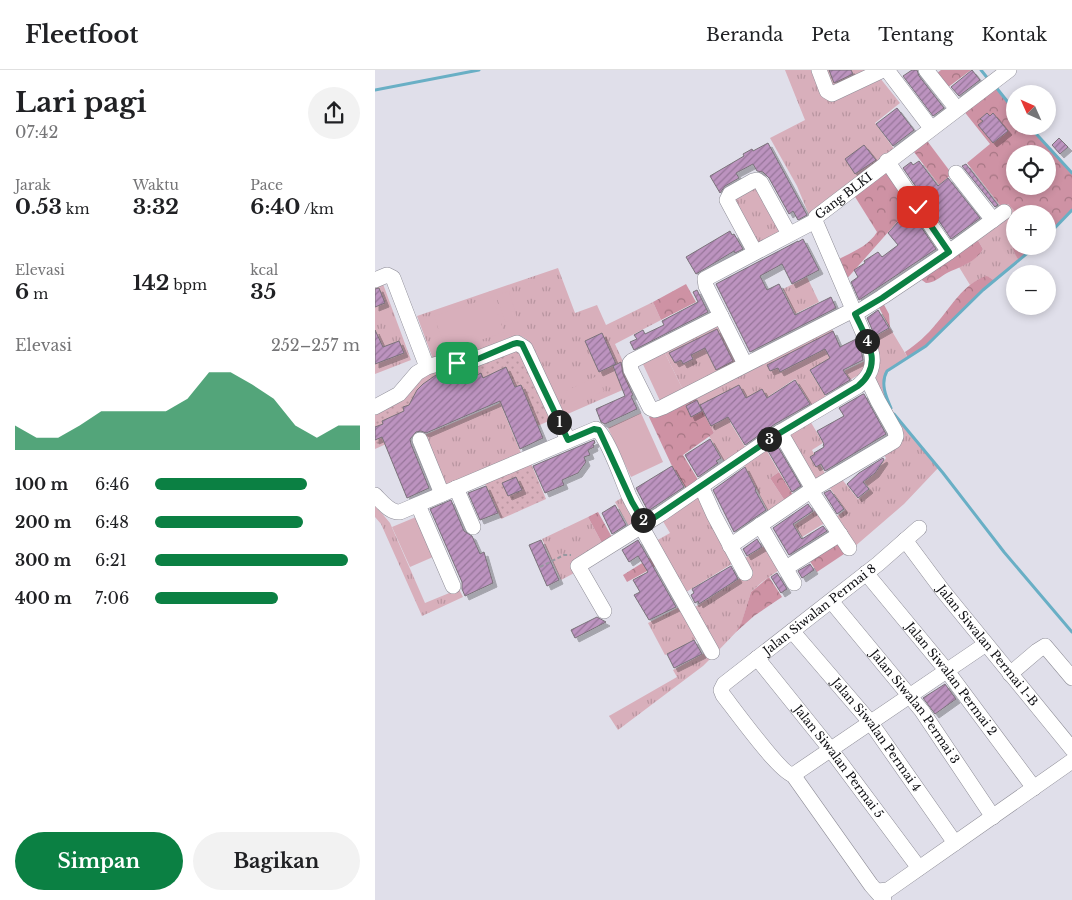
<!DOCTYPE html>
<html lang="id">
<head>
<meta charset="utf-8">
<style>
	body { margin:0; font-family:"Libre Baskerville",serif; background:#f2f2f2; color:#202124; height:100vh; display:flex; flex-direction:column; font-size:19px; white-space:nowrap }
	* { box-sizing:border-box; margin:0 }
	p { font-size:16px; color:#757577 }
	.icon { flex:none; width:28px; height:28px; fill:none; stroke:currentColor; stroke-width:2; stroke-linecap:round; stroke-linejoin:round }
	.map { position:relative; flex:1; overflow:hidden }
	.sheet { display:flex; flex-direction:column; background:#fff; width:375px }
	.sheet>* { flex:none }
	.needle { width:32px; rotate:315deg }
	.controls { position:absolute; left:631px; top:15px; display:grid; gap:10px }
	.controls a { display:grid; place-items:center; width:50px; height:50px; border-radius:50%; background:#fff; box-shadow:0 2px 8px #0003; font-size:25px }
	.pin { position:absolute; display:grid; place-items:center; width:42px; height:42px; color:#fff; margin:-21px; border-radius:10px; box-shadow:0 2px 8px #0006 }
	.km { position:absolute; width:25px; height:25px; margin:-12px; border-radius:50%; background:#222; color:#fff; font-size:14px; line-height:25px; text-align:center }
	.round { display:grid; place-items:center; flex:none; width:52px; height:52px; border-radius:26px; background:#f2f2f2 }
	.overview { display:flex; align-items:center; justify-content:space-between; height:85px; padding:0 15px }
	h1 { font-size:28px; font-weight:700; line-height:38px }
	.stats { display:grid; grid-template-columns:repeat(3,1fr); gap:8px; height:85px; padding:5px 15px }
	.stats div { display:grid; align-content:center }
	.stats b { font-size:21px; font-weight:700 }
	.stats small { font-size:14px; font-weight:400 }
	.stats p { font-size:14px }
	.chart { height:140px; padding:10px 15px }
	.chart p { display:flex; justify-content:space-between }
	.chart svg { width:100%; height:90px; margin-top:5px; fill:#0b8043; opacity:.7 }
	.primary-button { display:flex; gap:10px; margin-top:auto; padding:10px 15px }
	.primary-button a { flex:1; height:58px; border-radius:30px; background:#0b8043; color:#fff; font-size:20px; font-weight:700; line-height:58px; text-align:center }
	.primary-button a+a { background:#f2f2f2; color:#202124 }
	ul { padding:0 15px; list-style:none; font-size:16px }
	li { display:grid; grid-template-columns:80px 60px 1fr; align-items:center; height:38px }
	li i { height:12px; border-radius:6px; background:#0b8043 }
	header { display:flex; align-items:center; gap:30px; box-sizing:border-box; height:70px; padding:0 25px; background:#fff; border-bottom:1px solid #e0e0e0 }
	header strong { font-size:24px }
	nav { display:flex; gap:28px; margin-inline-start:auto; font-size:18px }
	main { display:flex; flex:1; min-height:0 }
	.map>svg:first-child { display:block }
	.grass { fill:url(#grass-tufts) }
	.forest { fill:url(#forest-crowns); fill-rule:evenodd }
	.park { fill:#d8afbb }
	.garden { fill:url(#garden-dots) }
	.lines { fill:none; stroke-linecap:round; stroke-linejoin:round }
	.stream { stroke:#69afc5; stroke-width:3 }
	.building { fill:url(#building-hatch); stroke:#7a727a; filter:url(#shadow) }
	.minor-casing { stroke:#8d8c96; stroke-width:16 }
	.path { stroke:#9898a0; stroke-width:2; stroke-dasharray:4 2.5; stroke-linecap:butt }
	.minor { stroke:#fff; stroke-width:15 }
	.route-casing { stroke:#fff; stroke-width:10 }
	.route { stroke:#0b8043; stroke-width:6 }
	.labels { text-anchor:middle; stroke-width:5; stroke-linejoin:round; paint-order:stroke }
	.street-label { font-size:12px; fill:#0f0f13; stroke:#fff }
</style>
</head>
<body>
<header>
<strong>Fleetfoot</strong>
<nav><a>Beranda</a><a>Peta</a><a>Tentang</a><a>Kontak</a></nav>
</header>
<main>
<section class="sheet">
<div class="overview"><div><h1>Lari pagi</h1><p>07:42</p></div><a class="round"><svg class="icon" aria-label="share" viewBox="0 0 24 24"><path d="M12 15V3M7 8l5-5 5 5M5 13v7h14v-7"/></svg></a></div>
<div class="stats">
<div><p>Jarak</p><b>0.53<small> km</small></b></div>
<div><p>Waktu</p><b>3:32</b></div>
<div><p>Pace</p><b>6:40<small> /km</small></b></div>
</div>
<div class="stats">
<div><p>Elevasi</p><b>6<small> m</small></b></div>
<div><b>142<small> bpm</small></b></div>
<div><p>kcal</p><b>35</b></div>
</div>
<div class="chart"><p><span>Elevasi</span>252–257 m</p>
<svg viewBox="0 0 160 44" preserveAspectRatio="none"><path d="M0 44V32L10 38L20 38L30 32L40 25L50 25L60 25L70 25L80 19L90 6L100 6L110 12L120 19L130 32L140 38L150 32L160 32V44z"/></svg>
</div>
<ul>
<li><b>100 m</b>6:46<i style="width:74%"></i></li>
<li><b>200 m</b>6:48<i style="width:72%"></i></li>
<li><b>300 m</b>6:21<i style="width:94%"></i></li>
<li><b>400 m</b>7:06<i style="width:60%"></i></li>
</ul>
<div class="primary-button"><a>Simpan</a><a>Bagikan</a></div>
</section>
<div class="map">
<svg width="697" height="830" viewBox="0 0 697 830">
	<defs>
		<pattern id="grass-tufts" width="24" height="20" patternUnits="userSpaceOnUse" patternTransform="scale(1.25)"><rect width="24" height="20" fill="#d8afbb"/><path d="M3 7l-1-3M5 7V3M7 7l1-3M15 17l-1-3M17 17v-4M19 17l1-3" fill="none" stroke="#b895a0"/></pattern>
		<pattern id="forest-crowns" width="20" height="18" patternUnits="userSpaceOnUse" patternTransform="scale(1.25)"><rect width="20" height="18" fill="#ce92a4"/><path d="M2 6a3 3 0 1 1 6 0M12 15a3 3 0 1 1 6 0" fill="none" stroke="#a67684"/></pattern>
		<pattern id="garden-dots" width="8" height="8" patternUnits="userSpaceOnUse" patternTransform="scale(1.25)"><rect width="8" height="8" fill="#d8afbb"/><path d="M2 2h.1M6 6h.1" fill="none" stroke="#b895a0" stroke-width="1.8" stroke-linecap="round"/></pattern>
		<pattern id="building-hatch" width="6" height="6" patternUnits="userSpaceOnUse" patternTransform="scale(1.25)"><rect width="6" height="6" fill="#bc93bf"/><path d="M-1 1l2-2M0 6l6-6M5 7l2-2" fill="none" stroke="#97769a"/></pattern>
		<filter id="shadow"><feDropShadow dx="4" dy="4" stdDeviation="0" flood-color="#0004"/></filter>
	</defs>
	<rect width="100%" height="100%" fill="#e0dfea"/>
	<path class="grass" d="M410,0H439L452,29L505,8L525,33L500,53L520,80L434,145L422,116L395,68L430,50Z
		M448,0H498L456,19Z
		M383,114L409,162L381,177L355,129Z
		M632,134L637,136L643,144H640V170L638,174L639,182L644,191L620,211L614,207L603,210L595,215L584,197C593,193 604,188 608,179L601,167Z
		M183,198L200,243L222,235L231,255L278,232L286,250L240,274L259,315L188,346L156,276L151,269L146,266L133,268L100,282L58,289L42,246Z
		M432,207L444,232L420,244L408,219Z
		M8,214L36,290L0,304V217Z
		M345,251L366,293L309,322L288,279Z
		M456,257L465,276L457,280L462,290L435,301L453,330L438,338L420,309L355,352L372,380L351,395L334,366L339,363L319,324Z
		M515,258L533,288C526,292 515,296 511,303C496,330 549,379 564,397L529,434L478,478L458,449L470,440L452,414L465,407L483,429L495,419L489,412L500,403L511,388L507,383L519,376L497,310L495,269Z
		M492,290L487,303L475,310L469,301Z
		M125,333L146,383L68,416L47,366Z
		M434,349L448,373L437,380L452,407L439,415L409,363Z
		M389,376L404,402L395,408L412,434L395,445L367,391Z
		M324,422L360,492L308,524L279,472L295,463L286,448Z
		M248,427L262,454L255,458L240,432Z
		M0,435L15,453L50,533L84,519L88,527L47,546L6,454L0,447Z
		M444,438L453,451L427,467L419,455Z
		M213,447L228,475L203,501L186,510L167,469Z
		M392,474L407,498L387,512L376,522L365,558L341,583L317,539L373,503L367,490Z
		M308,535L325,567L290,585L273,553Z
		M333,581L337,587L328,596L243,660L234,646L302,607L298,600Z"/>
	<path class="forest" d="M566,0H596L572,18L561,4Z
		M619,16L640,41V56H654L697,103V140L673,166L672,144H643L633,134L627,138L592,93L615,74L588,40ZM640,84H672V116H640Z
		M550,68L577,104L564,115L536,78Z
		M512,96L538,134L469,212L460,191C475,183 493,177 502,162L477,122Z
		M601,167L608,179C602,192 584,197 572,203C565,207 559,213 551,213L544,208Z
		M640,170V176H661L644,191C640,184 635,178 640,170Z
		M611,206L614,207L620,211C589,236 566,267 533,288L530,282C542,274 552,265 561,254C576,237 588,214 611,206Z
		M311,214L321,232L286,250L278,232Z
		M507,231L514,244L515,258L502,234Z
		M319,324L339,363L308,385L325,413L313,422L296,394L274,347Z
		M404,402L420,428L412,434L395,408Z
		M223,442L238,469L228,475L213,447Z
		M468,464L478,478L442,502L432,487Z
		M280,485L285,494L252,512L248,505Z
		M394,507L407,527L379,546L361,562L366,554L376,522Z"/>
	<path class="park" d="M134,221L142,248L130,252L121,225Z
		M117,227L129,262L71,282L59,246Z
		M288,279L309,322L286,333L266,290Z
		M222,306L229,321L197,335L191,321Z
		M266,343L288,392L256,407L233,358Z
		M41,447L58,487L35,497L17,457Z"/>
	<path class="garden" d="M144,280L176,350L140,366L121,325L0,379V342L31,326L46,309L60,301Z
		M155,391L171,429L126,449L109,411Z"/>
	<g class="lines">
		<path class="stream" d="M606,0L614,10
			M620,16L640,41
			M0,20L104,0
			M654,56L697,103
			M672,166L697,140
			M516,338C511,327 505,313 512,301L551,276L608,220L661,176
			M519,344L568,403L629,482L697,562"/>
	</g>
	<path class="building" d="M454,0H476L478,4L459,13Z
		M537,0H542L544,6L569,38L558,46L528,6Z
		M597,0L605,10L584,26L576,17Z
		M522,38L539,60L518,76L501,54Z
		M612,43L615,46L618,43L633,61L618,73L603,55L608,51L605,49Z
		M684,68L693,77L685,84L677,75Z
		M393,73L432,145L423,150L418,141L414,144L394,108L388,102L382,101L378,94L361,103L364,108L350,116L345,123L335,106L369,86L368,84L377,79L378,81Z
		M489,75L501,90L480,104L470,89Z
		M544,91L563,116L573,108L605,148L576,169L552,133L554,131L543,116L541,117L528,98L536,92L538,95Z
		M591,94L623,135L620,137L587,96Z
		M533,141L536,146L538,145L561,179L484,230L476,212L483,207L479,200L490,193L489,191L503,182L507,187L523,175L513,163Z
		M355,161L357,165L359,164L368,179L360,183L359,181L321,204L311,187Z
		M428,169L444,200L417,214L407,194L385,206L392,220L404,214L420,245L456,227L461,238L375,282L341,214L423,171V172Z
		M4,218L10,233L0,237V219Z
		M322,220L333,242L259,280L255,272L262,269L259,265L268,260L270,264L289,255L287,251L323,232L318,222Z
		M503,240L514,258L500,266L492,248Z
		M342,259L358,291L341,300L330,278L316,285L318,289L308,294L306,290L300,293L294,283Z
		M0,260L8,277L24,271L29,283L0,294Z
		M458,261L465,277L481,269L487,284L488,290L468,300L475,310L450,325L435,300L455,288L450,279L405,302L403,298L395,301L392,295Z
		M227,263L241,294L224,302L210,271Z
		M246,292L248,304L258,325L256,326L262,339L230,354L226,352L221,339L250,326L238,296Z
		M131,297L140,317L146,315L168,368L145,379L125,331L51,363L46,361L41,362L35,369L36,374L54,418L32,428L7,367L0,370V357L8,354L7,351L29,341L28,337L34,335L42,320L48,314L61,305L70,303L86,302L100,306L106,303L108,308Z
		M420,310L435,334L400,354L370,375L353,347L336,356L325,335L364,315L371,328L387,319L392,328Z
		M488,324H489L511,364L450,401L446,394L441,397L435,387L440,384L439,383L449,377L448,375L449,374L442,361L469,346L464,338Z
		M322,330L327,341L316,347L311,336Z
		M335,369L346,388L341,391L343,393L323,407L310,385Z
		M219,370L220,373L218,374L219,377L213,380L215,385L209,387L211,392L203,403L187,410L189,415L170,423L158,396Z
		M402,375L426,416L417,422L393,381Z
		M508,388L509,390L500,403L488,412L494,419L483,428L472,414L484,403Z
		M297,396L309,417L273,441L261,418Z
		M370,397L381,419L380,420L391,440L359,462L338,420Z
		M141,407L147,420L133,426L127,413Z
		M111,416L123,443L105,450L93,423Z
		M455,420L469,439L462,444L449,423Z
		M76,430L89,461L97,466L105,484L109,482L118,513L90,526L87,519V512L55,439Z
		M433,434L438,441L418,454L426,468L427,469L448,456L452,461L414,485L398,458Z
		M240,435L251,455L237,464L227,443Z
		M382,469L387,477L372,486L368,479Z
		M166,470L184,510L172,516L154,475Z
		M263,470L301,537L274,550L259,525L265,522L258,510L273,502L263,486L254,492L247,480Z
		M435,494L439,500L427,508L423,501Z
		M356,496L363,509L324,534L323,531L320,533L316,525L319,523L317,519Z
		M402,503L412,519L406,523L396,507Z
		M222,547L231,552L200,568L196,560Z
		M319,570L327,584L299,598L292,584Z
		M570,614L581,629L560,644L548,628Z"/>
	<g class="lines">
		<defs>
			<g id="minor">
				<path d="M444,0L452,21L457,24L508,0"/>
				<path d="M512,0L556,58"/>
				<path d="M551,0L582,39"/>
				<path d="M581,103L618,150"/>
				<path d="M380,182L352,130L355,124L378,111L382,110L386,113L414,164"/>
				<path d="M574,182L629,142"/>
				<path d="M0,210L12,205L18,208L52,297"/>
				<path d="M480,244L507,227L574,182L512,91"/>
				<path d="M346,246L257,291L255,293L256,300L275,338L280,340L288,337L478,240"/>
				<path d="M370,294L331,216L330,209L440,151"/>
				<path d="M0,337L24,324L42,303L52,297L66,293L93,292L142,273L150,278L193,370"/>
				<path d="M405,362L438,419"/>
				<path d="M45,370L67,424"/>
				<path d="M326,416L339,445L370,503"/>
				<path d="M81,418L98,457"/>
				<path d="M436,421L474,478"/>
				<path d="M0,425C7,432 15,443 25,442L221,359C232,365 248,412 254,426C259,436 264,445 270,454"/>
				<path d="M43,435L78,516"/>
				<path d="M385,455L419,513"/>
				<path d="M266,456L337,582"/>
				<path id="s1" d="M530,470L568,521L697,679"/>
				<path d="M355,476L438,419L519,371L521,366L520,361L503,331L492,308"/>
				<path d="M411,498L465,464"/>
				<path id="s2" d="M491,503L572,601L659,718"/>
				<path id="s3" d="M456,531L547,641L618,747"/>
				<path id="s4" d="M229,541L203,496L286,444L399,366L483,316C495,306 500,296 496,281L441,153V147L634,0"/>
				<path id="s5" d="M417,561L496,653L580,773"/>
				<path id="s6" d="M382,588L456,680L544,798"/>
				<path d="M635,604L662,581L670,576L697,608"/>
				<path d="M418,705L611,574"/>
				<path d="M503,821L513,820L697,691"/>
				<path id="s7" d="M509,830L496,815L418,705C406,704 359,639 348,625L346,620L349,614L503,494L544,458"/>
			</g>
		</defs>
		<use href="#minor" class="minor-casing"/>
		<path class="path" d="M165,497L189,485H196"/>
		<use href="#minor" class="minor"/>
	</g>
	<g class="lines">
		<defs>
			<path id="route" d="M82,293L98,291L138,274L142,273L147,274L193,370L219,359L224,360L257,432L270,454L400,366L483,316C510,294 491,268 480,244L507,228L574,182L543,137"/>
		</defs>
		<use href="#route" class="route-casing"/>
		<use href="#route" class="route"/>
	</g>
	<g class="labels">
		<g class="street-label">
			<text dy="4" stroke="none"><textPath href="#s4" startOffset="605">Gang BLKI</textPath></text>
			<text dy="4" stroke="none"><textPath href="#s7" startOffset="395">Jalan Siwalan Permai 8</textPath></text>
			<text dy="4" stroke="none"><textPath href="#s1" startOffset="134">Jalan Siwalan Permai 1-B</textPath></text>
			<text dy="4" stroke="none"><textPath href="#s2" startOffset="136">Jalan Siwalan Permai 2</textPath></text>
			<text dy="4" stroke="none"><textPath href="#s3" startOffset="135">Jalan Siwalan Permai 3</textPath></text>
			<text dy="4" stroke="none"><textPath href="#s5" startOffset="134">Jalan Siwalan Permai 4</textPath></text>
			<text dy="4" stroke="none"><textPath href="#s6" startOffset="132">Jalan Siwalan Permai 5</textPath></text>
		</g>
	</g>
</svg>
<div class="controls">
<a><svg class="needle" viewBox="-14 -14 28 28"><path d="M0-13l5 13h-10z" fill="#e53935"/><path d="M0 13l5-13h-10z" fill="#757577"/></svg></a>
<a><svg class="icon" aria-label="locate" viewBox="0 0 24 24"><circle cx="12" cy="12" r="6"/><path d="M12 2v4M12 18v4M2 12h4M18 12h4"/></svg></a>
<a>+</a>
<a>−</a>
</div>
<div class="pin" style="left:82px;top:293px;background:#1e9e55"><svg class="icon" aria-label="arrive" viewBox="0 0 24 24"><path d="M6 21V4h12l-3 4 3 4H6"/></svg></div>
<div class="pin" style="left:543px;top:137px;background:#d93025"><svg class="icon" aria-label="check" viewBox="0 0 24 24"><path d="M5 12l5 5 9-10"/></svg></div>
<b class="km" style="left:184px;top:352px">1</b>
<b class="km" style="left:268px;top:450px">2</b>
<b class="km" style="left:394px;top:369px">3</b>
<b class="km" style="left:492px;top:271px">4</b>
</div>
</main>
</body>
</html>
